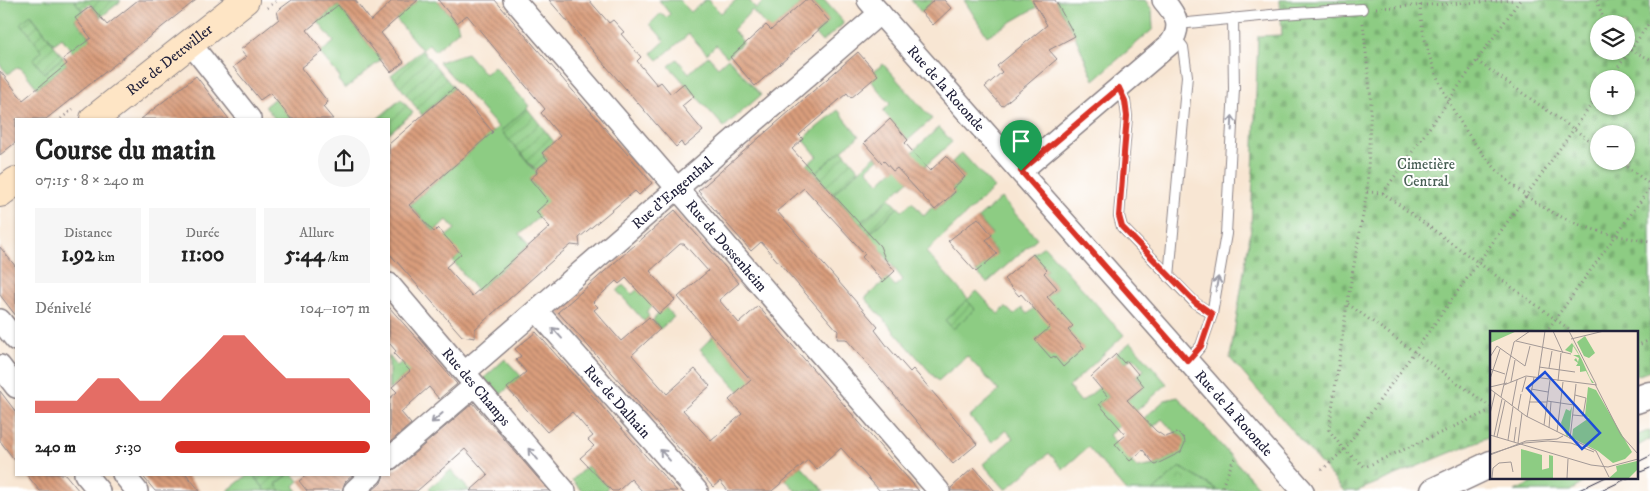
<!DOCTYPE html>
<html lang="fr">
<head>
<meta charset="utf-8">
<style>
	body { margin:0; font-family:"IM FELL DW Pica",serif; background:#f6f6f6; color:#222; height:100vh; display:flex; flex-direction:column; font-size:19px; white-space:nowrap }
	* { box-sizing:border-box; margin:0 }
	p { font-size:16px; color:#767676 }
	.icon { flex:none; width:28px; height:28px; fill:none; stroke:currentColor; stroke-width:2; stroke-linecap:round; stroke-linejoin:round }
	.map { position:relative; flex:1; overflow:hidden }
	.sheet { position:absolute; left:15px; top:118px; width:375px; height:358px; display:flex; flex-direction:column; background:#fff; border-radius:0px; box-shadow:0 1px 4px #0004 }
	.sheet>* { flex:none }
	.buttons { position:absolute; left:1590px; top:15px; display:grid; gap:10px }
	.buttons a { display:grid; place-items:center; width:45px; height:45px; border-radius:50%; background:#fff; box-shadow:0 1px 4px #0004; font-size:25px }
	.pin { position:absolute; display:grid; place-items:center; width:42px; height:42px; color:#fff; margin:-51px -21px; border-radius:50% 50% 50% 0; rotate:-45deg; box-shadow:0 0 5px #0007 }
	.pin .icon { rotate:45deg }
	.round { display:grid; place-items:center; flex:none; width:52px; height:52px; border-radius:26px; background:#f6f6f6 }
	.summary { display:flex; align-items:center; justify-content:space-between; height:85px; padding:0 20px }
	h1 { font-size:28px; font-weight:700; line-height:38px }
	.stats { display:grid; grid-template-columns:repeat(3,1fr); gap:8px; height:85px; padding:5px 20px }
	.stats div { display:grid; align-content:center; border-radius:0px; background:#f6f6f6; text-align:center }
	.stats b { font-size:21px; font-weight:700 }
	.stats small { font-size:14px; font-weight:400 }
	.stats p { font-size:14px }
	.chart { height:140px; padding:10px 20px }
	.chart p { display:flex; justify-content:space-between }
	.chart svg { width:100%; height:90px; margin-top:5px; fill:#d93025; opacity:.7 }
	ul { padding:0 20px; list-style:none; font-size:16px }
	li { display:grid; grid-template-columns:80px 60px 1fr; align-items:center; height:38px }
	li i { height:12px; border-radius:6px; background:#d93025 }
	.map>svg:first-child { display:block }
	.grass { fill:#8dcc83; stroke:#58775f }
	.cemetery { fill:url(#cemetery-stones); stroke:#58775f; fill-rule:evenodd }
	.park { fill:url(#park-crowns); stroke:#58775f }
	.garden { fill:url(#garden-furrows); stroke:#58775f }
	.building { fill:url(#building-back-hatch); fill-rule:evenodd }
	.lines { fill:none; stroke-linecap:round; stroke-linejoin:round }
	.service-casing { stroke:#8d8487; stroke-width:12 }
	.minor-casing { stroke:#8d8487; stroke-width:24 }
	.tertiary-casing { stroke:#8d8487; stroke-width:29 }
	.secondary-casing { stroke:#8d8487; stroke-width:30 }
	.path { stroke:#8d8487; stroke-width:3; stroke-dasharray:1 4; stroke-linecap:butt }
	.service { stroke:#fff; stroke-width:10 }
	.minor { stroke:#fff; stroke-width:21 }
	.tertiary { stroke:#fff; stroke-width:26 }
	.secondary { stroke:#fee5c5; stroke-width:28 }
	.tram { stroke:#22223b; stroke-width:1 }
	.oneway { stroke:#9c9ca7 }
	.route-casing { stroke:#fff; stroke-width:10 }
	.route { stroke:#d93025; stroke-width:6 }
	.labels { text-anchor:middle; stroke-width:4; stroke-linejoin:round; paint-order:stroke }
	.street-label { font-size:15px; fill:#22223b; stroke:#fff }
	.park-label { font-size:15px; fill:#475e54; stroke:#fff }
	.inset-road { fill:none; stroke:#a29896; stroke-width:1 }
	.view { fill:#1d4ed8; fill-opacity:0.15; stroke:#1d4ed8; stroke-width:2.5 }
	.inset-edge { fill:none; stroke:#22223b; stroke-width:2.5 }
</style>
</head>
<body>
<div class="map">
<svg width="1650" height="491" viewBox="0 0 1650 491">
	<defs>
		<pattern id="cemetery-stones" width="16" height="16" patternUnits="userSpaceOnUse" patternTransform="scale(1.25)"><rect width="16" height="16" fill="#8dcc83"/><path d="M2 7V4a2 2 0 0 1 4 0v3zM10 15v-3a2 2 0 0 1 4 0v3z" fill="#79af72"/></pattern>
		<pattern id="park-crowns" width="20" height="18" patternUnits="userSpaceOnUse" patternTransform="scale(1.25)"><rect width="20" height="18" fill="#8dcc83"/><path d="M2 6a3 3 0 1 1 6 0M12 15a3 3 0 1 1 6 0" fill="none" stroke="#79af72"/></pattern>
		<pattern id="garden-furrows" width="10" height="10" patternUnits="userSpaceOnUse" patternTransform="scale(1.25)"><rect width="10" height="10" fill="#8dcc83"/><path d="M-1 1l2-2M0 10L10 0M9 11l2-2" fill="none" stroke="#79af72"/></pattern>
		<pattern id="building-back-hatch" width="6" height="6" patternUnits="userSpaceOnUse" patternTransform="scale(1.25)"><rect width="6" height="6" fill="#d99d7c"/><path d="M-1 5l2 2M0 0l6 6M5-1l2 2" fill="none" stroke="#b08067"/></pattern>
	</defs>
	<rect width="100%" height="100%" fill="#fff"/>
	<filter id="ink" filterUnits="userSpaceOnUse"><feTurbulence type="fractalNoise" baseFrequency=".02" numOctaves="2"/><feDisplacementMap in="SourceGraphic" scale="10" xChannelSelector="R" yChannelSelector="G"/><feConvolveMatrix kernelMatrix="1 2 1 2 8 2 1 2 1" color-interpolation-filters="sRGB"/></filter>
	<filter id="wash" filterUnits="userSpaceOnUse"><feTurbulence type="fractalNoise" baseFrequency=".0096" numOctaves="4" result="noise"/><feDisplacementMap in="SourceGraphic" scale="20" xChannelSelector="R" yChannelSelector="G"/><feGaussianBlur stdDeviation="1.12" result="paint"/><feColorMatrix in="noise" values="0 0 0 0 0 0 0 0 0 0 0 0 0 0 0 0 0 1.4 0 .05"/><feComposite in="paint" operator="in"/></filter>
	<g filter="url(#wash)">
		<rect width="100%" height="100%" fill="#f8e6d3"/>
		<path class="grass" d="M0,0H74L83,12L75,19L94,43L76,57L62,38L54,44L31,15L43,52L33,59L44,73L63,57L67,64L37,88L22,69L18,67L8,74L0,65Z
			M418,0H437L457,23L459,30L435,51L429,44L422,50L396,19Z
			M659,0H679L691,12L705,0H708L721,13L736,0H749L756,9L765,0H805L778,24L776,37L752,10L733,30L743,42L727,57L716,45L707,54L689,34L658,60L652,53L665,41L650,24L661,13L666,18L670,14Z
			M811,0H824L842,20L843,24L822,42L815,34L829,21Z
			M911,0H934L921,12Z
			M964,0H1033L1037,7L987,36Z
			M1055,0H1145L1152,10L1153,29L1094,80L1075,36Z
			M338,5L381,60L345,89L338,80L340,77L320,53L334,42L318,22Z
			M467,53L485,74L494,66L529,106L502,131L537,173L530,180L539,190L551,198L540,216L519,234L529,245L477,291L453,261L460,254L444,238L455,229L447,220L434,231L410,205L498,127L439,62Z
			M708,56L718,67L728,58L761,95L724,127L669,66L677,59L689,73Z
			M883,64L932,119L908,140L883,111L890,104L871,81L874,71Z
			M275,98L291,119H275L265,106Z
			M838,110L859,136L815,173L807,165L817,156L803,139Z
			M939,127L952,142L860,224L833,194L875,156L878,159L867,169L879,183Z
			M962,153L994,188L926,252L968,299L977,291L998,314L1006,307L1014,315L1022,308L1027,314L1057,288L1044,273L1047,270L1033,254L1044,246L1124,335L1069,387L1081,402L1100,387L1108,397L1099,404L1109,415L1144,386L1136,376L1144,370L1133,357L1124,363L1116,354L1131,342L1167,384L1109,435L1137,468L1155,465L1180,452L1184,440L1181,435L1175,433L1162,419L1152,428L1144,418L1165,400L1178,397L1262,491H1126L1088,447L1063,469L1049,453L1006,490L983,464L1013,438L1006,430L992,442L970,417L999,391L967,356L938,381L865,298L888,278L895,286L903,280L869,234L898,207L902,211L912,202L924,216L932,207L935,210L955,193L952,189L965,177L952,162Z
			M1001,198L1037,238L987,283L976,272L997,253L986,240L992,234L978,218Z
			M644,284L674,317L660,329L653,320L659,313L653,306L646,312L649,316L644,321L617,291L623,285L632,294Z
			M713,336L777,361L739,391L700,349Z
			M422,345L410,384L403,377L389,390V356L397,366Z
			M505,359L521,376L499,396L484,378Z
			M1650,430V441L1648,440L1636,447V436Z
			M587,466L608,487L606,489L607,491H582L572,480Z
			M801,466L824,491H796L785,479Z
			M451,470L470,491H431L429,488Z
			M249,474H253L266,491H227Z
			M289,474H293L299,481L294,486L298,491H281L276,484Z
			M1545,477H1593L1570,491H1515Z"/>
		<path class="cemetery" d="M1280,0H1650V371L1636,376V332H1491V436L1357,491H1344L1230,358L1251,228L1258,36L1282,35ZM1599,24H1626V51H1599ZM1599,79H1626V106H1599ZM1599,134H1626V161H1599Z"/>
		<path class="park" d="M1180,467L1216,489L1215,491H1153Z"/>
		<path class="garden" d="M74,0H120L121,1L101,17L90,4L82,10Z
			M31,15L63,57L44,73L33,59L42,51L21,23Z
			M422,50L454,88L422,115L391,75Z
			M401,99L413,113L389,133V119H377Z
			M527,108L554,142L542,152L548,160L536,170L501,131Z
			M842,150L859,170L833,194L815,173Z
			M889,198L898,207L869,234L860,224Z
			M967,300L975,309L953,329L945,320Z
			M253,474H289L276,484L281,491H266Z"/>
		<g id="blocks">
			<path class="building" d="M138,0H196L46,119H16V142L0,155V71L23,100L67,64L63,59L91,38L75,18L91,6L107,25Z
				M292,0H355L371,21L393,0H418L381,33L404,62L391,72L338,5L307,30L323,51L301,68L328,102L323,107L333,119H291L270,93L260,100L233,67L246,57L240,50L279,19L277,11Z
				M438,0H495L652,183L639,195L635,191L587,231L579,238L580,246L571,245L553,260L475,329V338L462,336L389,253V144L454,88L493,132L409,205L434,232L438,228L461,254L446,267L472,296L550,227L536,212L548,201L530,179L537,173L536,170L548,160L542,153L560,136L541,113L545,109L467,15L457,23Z
				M549,0H589L609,23L613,20L624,32L621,34L641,57L637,61L657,85L661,82L671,94L684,83L694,96L682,106L703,131L684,147L681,142L676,147Z
				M805,0H811L829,21L755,86L730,57L766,25L771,30Z
				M934,0H944L951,8L933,25L921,12Z
				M1032,0H1055L1075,36L1049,50L1057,59L1002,106L985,87L1002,72L997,66L1047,25Z
				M858,52L878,75L851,98L847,93L799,135L803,139L792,149L880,246L885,259L895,271L883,282L862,257L865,254L804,188L777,211L878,327L875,330L888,347L910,372L913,369L977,444L953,464L846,339H837L838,331L761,242L751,251L698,191Z
				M196,76L229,119H141Z
				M890,119L908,140L905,143L930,171L946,156L965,177L952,189L955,192L935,210L897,168L893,171L884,161L882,163L864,143Z
				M675,210L739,283L719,300L739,323L758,306L919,491H880L841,448L817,470L808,460L772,491H728L720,481L713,487L558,312ZM680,244H684L708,271L678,297L751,380L729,400L742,414L711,441L683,410L710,386L695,369L667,394L632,355L660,329L649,317L621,341L594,310L598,307L593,302L616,281L619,284L626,278L659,314L675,300L650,271Z
				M978,218L992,235L986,240L997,254L976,272L948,241Z
				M0,247L16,267V316L0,295Z
				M1033,254L1047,270L1044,273L1057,288L1047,297L1073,326L1068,330L1084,348L1063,367L1054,356L1051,358L1035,340L1050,327L1021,294L1019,296L1004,279Z
				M389,307L457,384L439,399L429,387L401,412L411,424L389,443V399L397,392L392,387L410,371L394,354L396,351L389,343Z
				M536,332L606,411L677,491H642L631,479L618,491H612L580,458L594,446L588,440L593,436L572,412L547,432L507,388L526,372L516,360L521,356L515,349Z
				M1116,354L1124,363L1127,361L1138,374L1136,376L1144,386L1127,400L1156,431L1165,437L1177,433L1184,438L1185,443L1181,452L1155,465L1143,450L1130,461L1115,444L1126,435L1099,404L1108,397L1091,377Z
				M0,391L16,412V462L0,441Z
				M473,403L549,491H470L488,475L465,449L417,491H372L381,483L384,474L397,468Z
				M974,467L995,491H951V488Z
				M26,474H65L79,491H40Z
				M141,474H186L200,491H155Z
				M308,474H354L345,482L342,491H307L299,481Z"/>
		</g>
	</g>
	<g filter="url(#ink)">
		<use href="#blocks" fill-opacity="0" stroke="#8d8487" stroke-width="1"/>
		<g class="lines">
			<defs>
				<path id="service" d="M1178,24L1281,14L1362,9
					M1119,88L1125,101L1127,116L1119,216L1122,227L1195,303L1212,314
					M1169,277L1187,76L1183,47L1175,37
					M1188,361L1201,346L1212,314L1226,234L1234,89L1233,18"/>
				<g id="minor">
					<path id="s1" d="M514,0L939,491"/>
					<path id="s2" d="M868,0L1303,491"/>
					<path d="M190,43L250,119"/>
					<path d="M1021,171L1170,44C1183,26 1176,15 1163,0"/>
					<path id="s3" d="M389,284L565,491"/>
					<path id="s4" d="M537,311L697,491"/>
					<path d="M0,320L16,340"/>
					<path d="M0,366L16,387"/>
					<path id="s5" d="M465,372L880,13"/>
					<path d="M389,459L474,386"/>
					<path d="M85,474L99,491"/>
					<path d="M123,474L137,491"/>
					<path d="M354,491L372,474"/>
				</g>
				<path id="tertiary" d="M1636,400L1650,395
					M1434,491L1491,464"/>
				<g id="secondary">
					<path id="s6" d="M94,119L245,0"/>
					<path d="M0,193L16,181"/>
				</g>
			</defs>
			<use href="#service" class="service-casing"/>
			<use href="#minor" class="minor-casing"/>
			<use href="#tertiary" class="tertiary-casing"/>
			<use href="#secondary" class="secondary-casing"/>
			<path class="path" d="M1420,0C1420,34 1433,72 1449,102C1494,186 1554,230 1650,241
				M1597,0L1605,24
				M267,8L278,0
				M1376,8L1515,0
				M1363,23L1371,100L1367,192L1347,304L1329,430L1344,450L1365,467L1491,410
				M1626,48L1650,59
				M1477,61L1599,147
				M1610,79L1650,22
				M61,119L73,109
				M1619,161L1650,184
				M1367,192L1383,193L1573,332
				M1383,193L1520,0
				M1348,304L1491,407
				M1546,332L1650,188
				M1636,346L1650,340
				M1322,470L1344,450L1599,94
				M1220,491L1233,461L1237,457"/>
			<use href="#service" class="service"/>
			<use href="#minor" class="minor"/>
			<use href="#tertiary" class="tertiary"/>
			<use href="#secondary" class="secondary"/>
			<path class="tram" d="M1636,463L1650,456
				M1636,474L1650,468
				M1577,491L1606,477
				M1601,491L1630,477"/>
		</g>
		<defs><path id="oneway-shaft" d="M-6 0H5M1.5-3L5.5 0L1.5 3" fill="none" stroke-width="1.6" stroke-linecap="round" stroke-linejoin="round" transform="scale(1.25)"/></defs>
		<g class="oneway">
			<use href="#oneway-shaft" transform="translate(1232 123) rotate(-87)"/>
			<use href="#oneway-shaft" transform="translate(1217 284) rotate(-80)"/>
			<use href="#oneway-shaft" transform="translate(557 333) rotate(-132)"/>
			<use href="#oneway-shaft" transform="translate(437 418) rotate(139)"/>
			<use href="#oneway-shaft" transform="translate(533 454) rotate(-131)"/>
			<use href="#oneway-shaft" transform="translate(665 455) rotate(-132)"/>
		</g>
	</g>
	<g class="lines" filter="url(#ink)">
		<defs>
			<path id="route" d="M1119,88L1125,101L1127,116L1119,216L1122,227L1195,302L1212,314L1201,346L1188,361L1021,171Z"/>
		</defs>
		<use href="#route" class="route-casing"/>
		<use href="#route" class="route"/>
	</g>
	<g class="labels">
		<g class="street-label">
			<text dy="5" stroke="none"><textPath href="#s6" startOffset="96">Rue de Dettwiller</textPath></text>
			<text dy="5" stroke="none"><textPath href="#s2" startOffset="118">Rue de la Rotonde</textPath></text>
			<text dy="5" stroke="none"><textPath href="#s5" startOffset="274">Rue d'Engenthal</textPath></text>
			<text dy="5" stroke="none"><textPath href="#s1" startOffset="325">Rue de Dossenheim</textPath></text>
			<text dy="5" stroke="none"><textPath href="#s3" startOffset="135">Rue des Champs</textPath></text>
			<text dy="5" stroke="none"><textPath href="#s4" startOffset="121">Rue de Dalhain</textPath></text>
			<text dy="5" stroke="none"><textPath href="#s2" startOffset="552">Rue de la Rotonde</textPath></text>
		</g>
		<g class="park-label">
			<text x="1426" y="169">Cimetière<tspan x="1426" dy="17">Central</tspan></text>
		</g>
	</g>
	<g transform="translate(1490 331)">
		<rect width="148" height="148" fill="#f8e6d3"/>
		<path d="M95,5L105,22L99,27L94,25L87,11ZM82,10L92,29L100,47L104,52H102L96,40L90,41V35H86L88,32L84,29L86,27L88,31L89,27L83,24H89L83,15L82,22L75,19L82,12L87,20ZM82,75L79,104L77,106L71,92L76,78L80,80Z" fill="#8dcc83"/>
		<path d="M98,56L106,59L142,121L135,128L123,132L108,120L82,107L83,98L99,87L95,84ZM31,118L52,124V147H31ZM147,130V139L139,147H119L127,140L126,135Z" fill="#8dcc83"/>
		<path d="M59,124L63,125V147H52L51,139L59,137Z" fill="#8dcc83"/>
		<path d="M0,0H27L0,12Z" fill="#8dcc83"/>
		<path class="inset-road" d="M63,0L73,22M79,0L106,53M81,8L114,0M26,10L81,23M0,26L7,15L35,35L40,15M49,36L85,41M59,37L62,20M0,38L15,43M48,47L55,0M0,48L10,18M68,50L71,22M21,51L25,29M105,53L131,104L148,123M14,54L36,45L107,54M0,56L17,52M0,58L36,85L106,120L119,146M41,58L58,61M32,61L36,46M11,66L24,11L40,0M57,70L84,74M39,71H57M22,75L27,49M28,79L31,63M0,83L5,62M83,84L93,85L96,67L85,64M37,86L44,46M54,94L60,49M59,97L61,71M67,101L73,51M0,104L101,134L118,136L148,128M4,105L12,68M7,106L15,70M80,108L86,53M18,109L23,76M24,111L26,96M28,112L32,82M0,123L34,112L58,110L81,112L104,121M0,124L36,110L67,108L73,105M2,147L3,137L9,132L21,131L23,141M77,147L78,128"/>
		<path class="view" d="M55,41L110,102L92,118L37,57Z"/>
		<rect width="148" height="148" class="inset-edge"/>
	</g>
</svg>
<div class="buttons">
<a><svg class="icon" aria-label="layers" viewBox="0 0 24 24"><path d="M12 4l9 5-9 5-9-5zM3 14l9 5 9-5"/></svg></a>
<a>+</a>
<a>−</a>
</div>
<div class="pin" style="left:1021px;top:171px;background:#1e9e55"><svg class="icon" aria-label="arrive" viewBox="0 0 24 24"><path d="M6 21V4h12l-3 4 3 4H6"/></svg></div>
<section class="sheet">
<div class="summary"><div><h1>Course du matin</h1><p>07:15 · 8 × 240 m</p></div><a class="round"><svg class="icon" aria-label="share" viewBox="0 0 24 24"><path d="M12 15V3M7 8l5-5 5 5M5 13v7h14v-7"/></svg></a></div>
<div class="stats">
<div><p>Distance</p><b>1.92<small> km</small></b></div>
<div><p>Durée</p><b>11:00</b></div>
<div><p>Allure</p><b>5:44<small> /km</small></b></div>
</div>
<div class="chart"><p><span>Dénivelé</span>104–107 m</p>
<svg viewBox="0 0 160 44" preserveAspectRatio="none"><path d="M0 44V38L10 38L20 38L30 27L40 27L50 38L60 38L70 27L80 17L90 6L100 6L110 17L120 27L130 27L140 27L150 27L160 38V44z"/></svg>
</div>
<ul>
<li><b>240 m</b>5:30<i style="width:100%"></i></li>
</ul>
</section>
</div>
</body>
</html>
